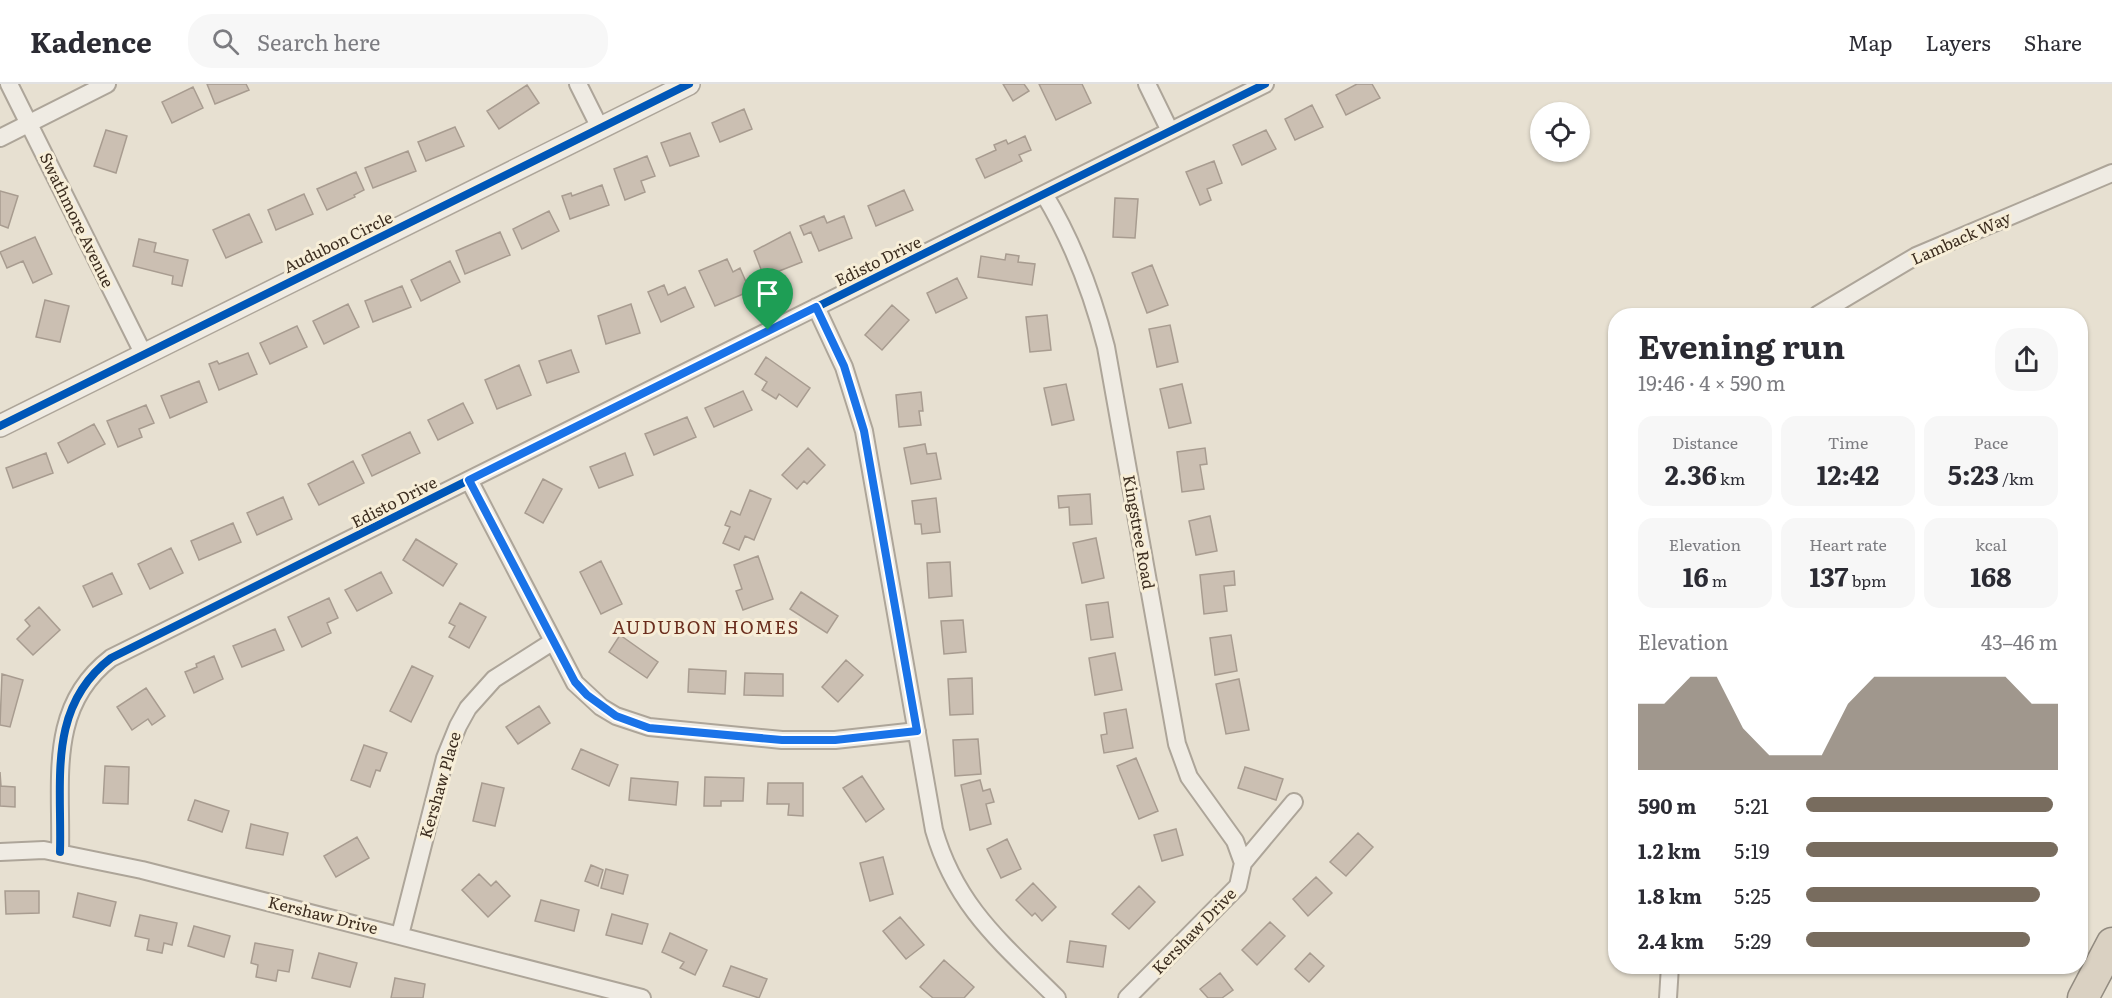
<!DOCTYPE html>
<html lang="en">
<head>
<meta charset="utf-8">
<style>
	body { margin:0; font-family:Literata,serif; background:#f7f7f7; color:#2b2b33; height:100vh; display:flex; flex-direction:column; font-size:22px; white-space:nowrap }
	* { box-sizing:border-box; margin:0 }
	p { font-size:20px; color:#7c7c81 }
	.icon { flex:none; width:33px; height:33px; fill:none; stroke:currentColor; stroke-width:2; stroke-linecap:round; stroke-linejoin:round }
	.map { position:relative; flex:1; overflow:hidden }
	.details { position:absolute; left:1608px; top:224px; width:480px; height:666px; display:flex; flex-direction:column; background:#fff; border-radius:24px; box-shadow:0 2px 4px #0004 }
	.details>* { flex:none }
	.controls { position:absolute; left:1530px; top:18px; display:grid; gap:12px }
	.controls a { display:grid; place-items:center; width:60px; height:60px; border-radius:50%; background:#fff; box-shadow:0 2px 4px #0004; font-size:30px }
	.pin { position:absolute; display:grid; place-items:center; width:51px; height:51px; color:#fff; margin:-62px -26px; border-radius:50% 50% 50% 0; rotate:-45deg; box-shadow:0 0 6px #0007 }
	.pin .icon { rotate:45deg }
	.round { display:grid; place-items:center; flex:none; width:63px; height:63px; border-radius:24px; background:#f7f7f7 }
	.headline { display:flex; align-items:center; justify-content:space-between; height:102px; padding:0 30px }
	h1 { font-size:33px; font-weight:700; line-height:45px }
	.figures { display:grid; grid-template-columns:repeat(3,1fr); gap:9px; height:102px; padding:6px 30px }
	.figures div { display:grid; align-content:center; border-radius:15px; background:#f7f7f7; text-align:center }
	.figures b { font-size:26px; font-weight:700 }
	.figures small { font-size:16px; font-weight:400 }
	.figures p { font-size:16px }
	.chart { height:168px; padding:12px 30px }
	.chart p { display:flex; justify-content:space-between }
	.chart svg { width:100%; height:108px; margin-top:6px; fill:#786c5e; opacity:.7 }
	ul { padding:0 30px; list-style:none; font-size:20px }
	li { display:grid; grid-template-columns:96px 72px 1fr; align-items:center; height:45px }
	li i { height:15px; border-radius:8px; background:#786c5e }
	header { display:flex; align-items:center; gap:36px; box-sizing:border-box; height:84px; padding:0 30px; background:#fff; border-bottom:2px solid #e1e1e2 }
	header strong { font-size:28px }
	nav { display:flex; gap:33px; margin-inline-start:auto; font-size:21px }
	.search { width:420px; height:54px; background:#f7f7f7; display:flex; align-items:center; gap:15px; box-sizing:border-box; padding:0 21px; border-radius:24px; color:#7c7c81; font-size:22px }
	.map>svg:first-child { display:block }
	.building { fill:#cbbfb2; stroke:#a89c90; stroke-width:1.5 }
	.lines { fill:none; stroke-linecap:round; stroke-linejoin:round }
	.minor-casing { stroke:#ada599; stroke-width:20 }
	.tertiary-casing { stroke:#ada599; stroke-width:24 }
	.motorway-casing { stroke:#928b80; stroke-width:33 }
	.minor { stroke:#efebe3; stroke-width:16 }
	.tertiary { stroke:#efebe3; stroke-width:21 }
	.motorway { stroke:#dad1c2; stroke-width:30 }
	.cycleway-casing { stroke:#f7eed8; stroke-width:11 }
	.cycleway { stroke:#0057b8; stroke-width:8 }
	.route-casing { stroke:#fff; stroke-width:12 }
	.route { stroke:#1a73e8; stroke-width:8 }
	.labels { text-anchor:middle; stroke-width:6; stroke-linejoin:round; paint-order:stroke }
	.street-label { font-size:16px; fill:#3d2e20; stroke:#f7eed8 }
	.neighbourhood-label { font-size:18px; letter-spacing:1.5px; fill:#6b2e1e; stroke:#f7eed8 }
</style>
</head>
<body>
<header>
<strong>Kadence</strong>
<div class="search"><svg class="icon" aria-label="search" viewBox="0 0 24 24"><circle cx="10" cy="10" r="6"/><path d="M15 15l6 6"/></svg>Search here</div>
<nav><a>Map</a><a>Layers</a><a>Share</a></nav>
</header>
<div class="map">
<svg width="2112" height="914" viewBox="0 0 2112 914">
	<rect width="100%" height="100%" fill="#e7e0d1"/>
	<path class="building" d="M207,0H246L249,6L215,20Z
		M1003,0H1024L1029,7L1013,17Z
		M1039,0H1082L1091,19L1056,36Z
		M1357,0H1372L1380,14L1346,31L1336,11Z
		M527,1L539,19L499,45L487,27Z
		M193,3L203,24L172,39L162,18Z
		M1312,21L1323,43L1295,56L1285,35Z
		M744,25L752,45L720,58L712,39Z
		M455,43L464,62L426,77L418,58Z
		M106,46L127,52L116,89L94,82Z
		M1266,46L1276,65L1242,81L1233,61Z
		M690,49L699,72L670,82L661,59Z
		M1025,52L1031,66L1019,71L1022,77L985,94L976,75L996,66L994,61L1006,56L1008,60Z
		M408,67L416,87L373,104L365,84Z
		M647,72L655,92L641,97L645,108L625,116L614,85Z
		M1214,77L1222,99L1207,105L1211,116L1200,121L1186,88Z
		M356,88L364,106L354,111L355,113L327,126L317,105Z
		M602,101L609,121L570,135L562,112L571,109L572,112Z
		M904,106L913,126L876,142L868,122Z
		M0,107L18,112L8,144L0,141Z
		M304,110L313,130L276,146L268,126Z
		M1115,114L1138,115L1135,154L1113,153Z
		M549,127L559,147L522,165L513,145Z
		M249,130L262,158L226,174L213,146Z
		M824,132L827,139L844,132L852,154L819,167L811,148L804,151L800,142Z
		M500,148L510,171L465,190L456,167Z
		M790,148L802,178L764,193L754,167Z
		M35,153L52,190L33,199L23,177L7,184L0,168Z
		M139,155L156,159L154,168L188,176L182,202L172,200L173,192L133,182Z
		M1006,170L1019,172L1018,178L1035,180L1032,201L978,193L981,172L1005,176Z
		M727,175L733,188L740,184L750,207L715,222L699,187Z
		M450,177L460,198L421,217L411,196Z
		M1152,181L1168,221L1147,229L1132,189Z
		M957,194L967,214L936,229L927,209Z
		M664,201L668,211L685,203L694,223L661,238L648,208Z
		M402,202L411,223L373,238L365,217Z
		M45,216L69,222L60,258L36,253Z
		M348,220L359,243L324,260L313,237Z
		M631,220L640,249L606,260L598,232Z
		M892,221L909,236L882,266L865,251Z
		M1047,231L1051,266L1030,268L1026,233Z
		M1170,241L1178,278L1157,283L1149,245Z
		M297,242L307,263L270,280L260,259Z
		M571,266L579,288L547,299L539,277Z
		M248,269L257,290L219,306L209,280L217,277L219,280Z
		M766,273L810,304L797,323L779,310L776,315L762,306L767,298L755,290Z
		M519,281L531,311L497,325L485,296Z
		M199,297L207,318L170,334L161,312Z
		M1066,300L1074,336L1052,341L1044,304Z
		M1182,300L1191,339L1169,344L1160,305Z
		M743,307L752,326L714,343L705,324Z
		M921,308L923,327H919L921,341L899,343L896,311Z
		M463,319L473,339L438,356L428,336Z
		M146,321L154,339L139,345L142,353L118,363L107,337Z
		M687,333L696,353L654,371L645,350Z
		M94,340L105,360L68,379L58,359Z
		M410,348L420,369L372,392L362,371Z
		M925,360L927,370L936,369L941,395L911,400L904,364Z
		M808,364L825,381L807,400L804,397L797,405L782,391Z
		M1205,364L1207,380L1200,381L1204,405L1182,408L1177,368Z
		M46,369L53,389L13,404L6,384Z
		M625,369L633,391L599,404L590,383Z
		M353,377L364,399L319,421L308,400Z
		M543,395L562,405L543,439L525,429Z
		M750,406L771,415L754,456L745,452L739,466L723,459L730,443L725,441L731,427L740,431Z
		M1090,410L1092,440L1070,441L1069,423L1059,424L1058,412Z
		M283,413L292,435L257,451L247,429Z
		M936,414L940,448L922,450L921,440H915L912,417Z
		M1210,432L1217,467L1196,471L1189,437Z
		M233,439L241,458L199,476L191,457Z
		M1096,454L1104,494L1082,499L1073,459Z
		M416,455L457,480L443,502L403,476Z
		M171,464L183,489L150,505L138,480Z
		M758,472L773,515L743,526L736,507L742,505L734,481Z
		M601,477L622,520L601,530L580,488Z
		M950,478L952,512L929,514L927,479Z
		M1234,487L1235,501L1224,502L1227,527L1204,530L1200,491Z
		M381,488L392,509L357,527L345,506Z
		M112,489L122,510L93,523L83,502Z
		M801,508L838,532L827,549L790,525Z
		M329,514L338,534L327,539L331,549L302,563L288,533Z
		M1108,518L1113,553L1091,556L1086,521Z
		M460,519L486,533L469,564L449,553L455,542L449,539Z
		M39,523L60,546L33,571L17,555L30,542L25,536Z
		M963,536L966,568L944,570L941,537Z
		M275,545L284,566L242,583L233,562Z
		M620,551L658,578L647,594L609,568Z
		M1231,551L1237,587L1215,591L1210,554Z
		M1115,569L1122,606L1095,611L1089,574Z
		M214,572L223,595L194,609L185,588L197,583L196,580Z
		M846,576L863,591L838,618L822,603Z
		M412,582L433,592L411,638L390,627Z
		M689,585L726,587L725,610L688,608Z
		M745,589L783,590V612L744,611Z
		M2,590L23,596L10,643L0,641Z
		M972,594L973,630L950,631L948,595Z
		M1239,595L1249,646L1226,650L1216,600Z
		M146,604L165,632L152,641L148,635L132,646L117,623Z
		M539,622L550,639L518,660L506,643Z
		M1126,625L1133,664L1104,669L1101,651L1107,650L1104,629Z
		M978,655L981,690L955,692L953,656Z
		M364,661L387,669L380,687L376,686L370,703L351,696Z
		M581,665L618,681L609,702L572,685Z
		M1136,674L1158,727L1139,735L1117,682Z
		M105,682L129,683L128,720L103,719Z
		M1245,683L1283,695L1276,716L1238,704Z
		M0,688L1,702L15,703V723L0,722Z
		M862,692L884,725L866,738L843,704Z
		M705,693L744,694L743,717H721V722H704Z
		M631,694L678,698L676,721L629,716Z
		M980,696L983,707L990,705L994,718L986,720L991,740L970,746L961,701Z
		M482,699L504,704L495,742L473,737Z
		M768,699H803V732L788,731L789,720H767Z
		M195,716L229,727L222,748L188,736Z
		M251,740L288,749L283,771L246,764Z
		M1176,745L1183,771L1162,777L1154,751Z
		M1358,749L1373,763L1346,792L1330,778Z
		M357,753L369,774L336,793L324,772Z
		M1007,755L1021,785L1001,794L987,765Z
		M883,773L893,810L870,817L860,779Z
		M591,781L603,786L598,802L585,797Z
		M606,785L628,791L623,810L601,804Z
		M479,790L491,802L496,797L510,812L488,833L462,806Z
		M1316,793L1332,809L1308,832L1293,815Z
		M1033,799L1056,823L1042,837L1035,829L1032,832L1016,816Z
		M1139,802L1155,818L1129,845L1112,830Z
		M5,807H39V829L6,830Z
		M78,809L116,818L110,842L73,833Z
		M541,816L579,826L574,847L535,837Z
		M612,830L648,840L642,860L606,851Z
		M140,831L177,839L172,861L164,859L162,869L147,866L149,855L135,852Z
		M900,833L924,861L906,875L883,847Z
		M1270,838L1285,852L1257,881L1242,866Z
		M194,842L230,852L224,873L188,862Z
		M670,849L707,866L695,891L680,884L684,878L662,868Z
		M1070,857L1106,862L1103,883L1067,878Z
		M255,859L293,866L289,888L278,886L276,897L256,893L258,881L251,879Z
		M319,869L357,879L350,903L312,894Z
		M1310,869L1324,882L1309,898L1295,885Z
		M944,876L974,903L964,914H933L920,903Z
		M731,882L767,895L759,914L723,902Z
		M1220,889L1233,906L1222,914H1208L1200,905Z
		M395,894L425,900L423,914H391Z"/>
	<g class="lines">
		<defs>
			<path id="minor" d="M9,0L144,271
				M578,0L600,44
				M1147,0L1170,47
				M0,54L107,0
				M1044,110C1073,158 1092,208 1106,263L1177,660L1189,693L1235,757L1243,779
				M816,223L844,283L864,347L934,746C956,823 1003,860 1057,914
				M1817,231L1916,172L2112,89
				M469,396L575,599L601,623L616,632L649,643L782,656H835L917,647
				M0,768L44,766L142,786L642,914
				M60,768C62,696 47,623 111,574L1265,0
				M400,851L445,674L458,642L468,624L494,595L552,558
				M1127,914L1238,802L1243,779L1294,718
				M1668,914L1670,882"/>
			<path id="tertiary" d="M0,342L689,0"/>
			<path id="motorway" d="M2083,914L2112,859"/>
		</defs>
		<use href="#minor" class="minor-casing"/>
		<use href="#tertiary" class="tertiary-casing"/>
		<use href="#motorway" class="motorway-casing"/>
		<use href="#minor" class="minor"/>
		<use href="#tertiary" class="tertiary"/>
		<use href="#motorway" class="motorway"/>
		<defs>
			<path id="cycleway" d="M0,342L689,0
				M60,768C62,696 47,623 111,574L1265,0"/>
		</defs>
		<use href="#cycleway" class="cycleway-casing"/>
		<use href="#cycleway" class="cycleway"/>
	</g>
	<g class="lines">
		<defs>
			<path id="route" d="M816,223L844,282L864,347L917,647L835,656H782L649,644L616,632L587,611L575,598L469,396Z"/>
		</defs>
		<use href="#route" class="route-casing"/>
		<use href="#route" class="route"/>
	</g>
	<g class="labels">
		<g class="street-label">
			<text transform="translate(77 136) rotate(64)" y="6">Swathmore Avenue</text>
			<text transform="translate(1961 154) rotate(-24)" y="6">Lamback Way</text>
			<text transform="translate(338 158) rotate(-26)" y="6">Audubon Circle</text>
			<text transform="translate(878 177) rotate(-26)" y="6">Edisto Drive</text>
			<text transform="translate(394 418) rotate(-27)" y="6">Edisto Drive</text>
			<text transform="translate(1139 448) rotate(80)" y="6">Kingstree Road</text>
			<text transform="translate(440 701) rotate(-74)" y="6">Kershaw Place</text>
			<text transform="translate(323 831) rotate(14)" y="6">Kershaw Drive</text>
			<text transform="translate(1194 847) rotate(-46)" y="6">Kershaw Drive</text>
		</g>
		<g class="neighbourhood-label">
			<text x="706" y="550">AUDUBON HOMES</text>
		</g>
	</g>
</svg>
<div class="controls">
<a><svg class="icon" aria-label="locate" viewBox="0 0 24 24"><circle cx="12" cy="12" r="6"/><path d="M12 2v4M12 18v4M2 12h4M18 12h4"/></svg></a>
</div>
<div class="pin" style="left:768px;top:246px;background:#1e9e55"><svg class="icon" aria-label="arrive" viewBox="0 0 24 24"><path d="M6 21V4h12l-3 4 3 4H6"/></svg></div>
<section class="details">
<div class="headline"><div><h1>Evening run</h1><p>19:46 · 4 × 590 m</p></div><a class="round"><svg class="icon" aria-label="share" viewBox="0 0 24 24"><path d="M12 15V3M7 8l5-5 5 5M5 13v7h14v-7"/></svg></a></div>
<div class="figures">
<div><p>Distance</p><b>2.36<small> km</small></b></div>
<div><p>Time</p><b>12:42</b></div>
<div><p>Pace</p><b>5:23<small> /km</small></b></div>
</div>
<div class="figures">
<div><p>Elevation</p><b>16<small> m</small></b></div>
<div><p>Heart rate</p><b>137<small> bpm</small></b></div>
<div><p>kcal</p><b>168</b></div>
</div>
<div class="chart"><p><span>Elevation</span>43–46 m</p>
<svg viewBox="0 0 160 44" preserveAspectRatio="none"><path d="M0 44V17L10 17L20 6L30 6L40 27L50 38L60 38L70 38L80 17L90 6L100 6L110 6L120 6L130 6L140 6L150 17L160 17V44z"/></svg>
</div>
<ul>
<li><b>590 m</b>5:21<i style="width:98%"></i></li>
<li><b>1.2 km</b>5:19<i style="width:100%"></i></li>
<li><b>1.8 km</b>5:25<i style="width:93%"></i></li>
<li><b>2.4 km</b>5:29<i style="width:89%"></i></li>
</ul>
</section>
</div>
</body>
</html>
